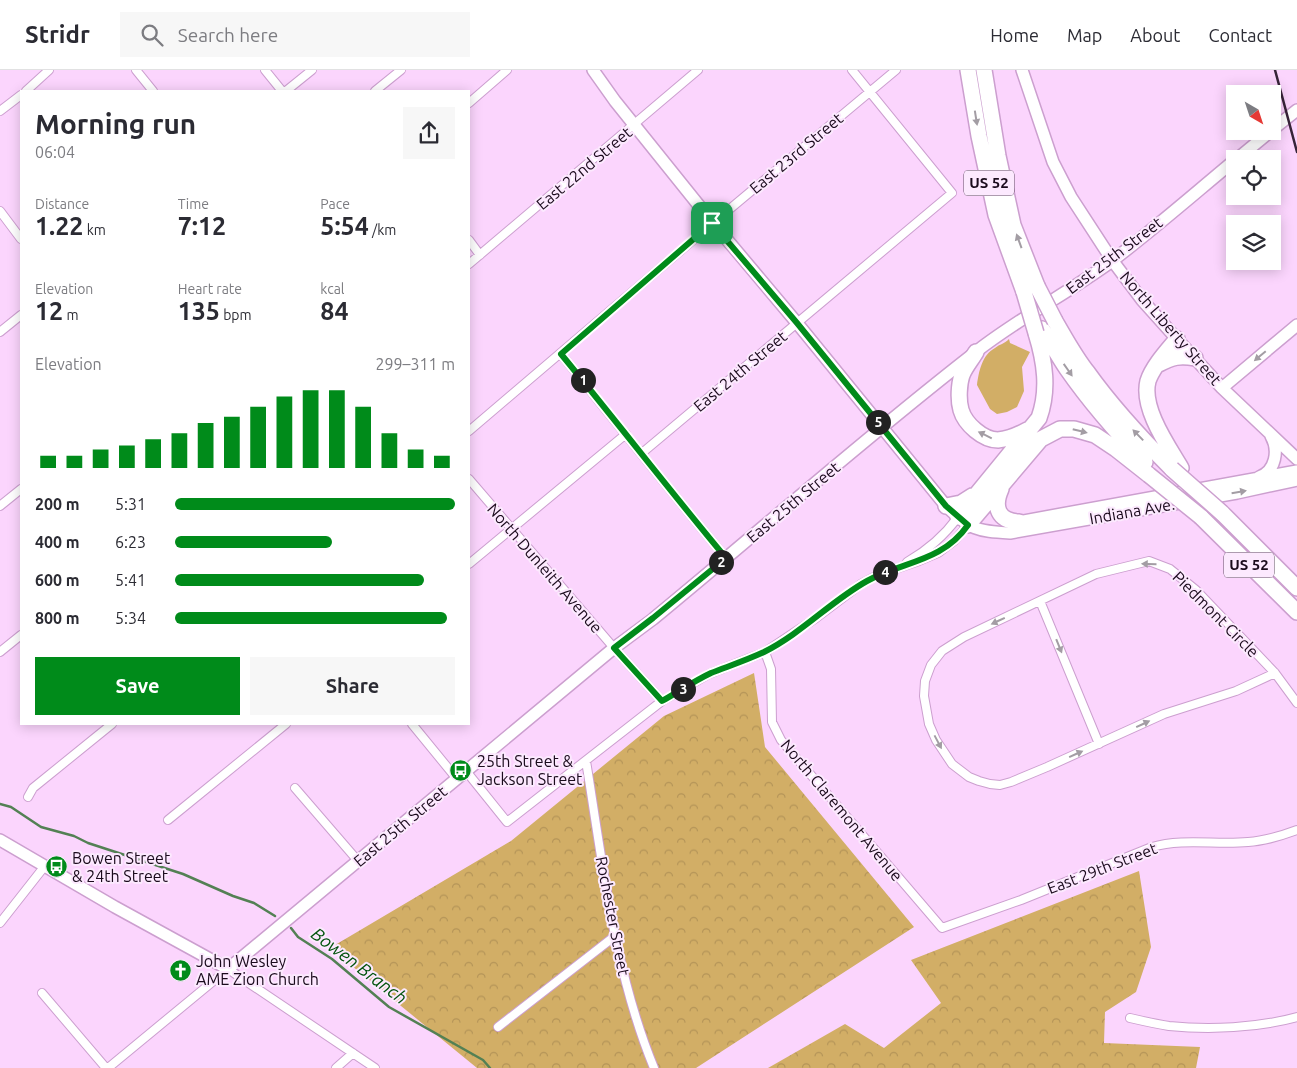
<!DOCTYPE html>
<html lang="en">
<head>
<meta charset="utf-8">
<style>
	body { margin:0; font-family:Ubuntu,sans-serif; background:#f7f7f7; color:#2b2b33; height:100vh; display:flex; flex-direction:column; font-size:19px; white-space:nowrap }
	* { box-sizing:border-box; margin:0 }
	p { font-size:16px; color:#7c7c81 }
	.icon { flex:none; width:28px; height:28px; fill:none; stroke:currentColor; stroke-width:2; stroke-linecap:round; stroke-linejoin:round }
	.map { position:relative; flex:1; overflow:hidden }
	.panel { position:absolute; left:20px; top:20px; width:450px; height:635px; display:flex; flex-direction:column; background:#fff; border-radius:0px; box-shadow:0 2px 12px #0003 }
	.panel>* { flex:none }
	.needle { width:32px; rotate:141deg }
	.buttons { position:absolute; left:1226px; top:15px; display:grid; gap:10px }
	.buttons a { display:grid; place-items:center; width:55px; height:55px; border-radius:0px; background:#fff; box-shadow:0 2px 12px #0003; font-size:25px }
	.pin { position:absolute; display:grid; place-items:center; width:42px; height:42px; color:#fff; margin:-21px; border-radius:10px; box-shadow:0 2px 8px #0006 }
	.km { position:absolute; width:25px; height:25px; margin:-12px; border-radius:50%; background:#222; color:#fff; font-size:14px; line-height:25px; text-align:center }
	.round { display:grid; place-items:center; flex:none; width:52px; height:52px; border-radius:0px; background:#f7f7f7 }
	.head { display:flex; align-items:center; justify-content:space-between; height:85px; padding:0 15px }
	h1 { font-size:28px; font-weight:600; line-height:38px }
	.stats { display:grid; grid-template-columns:repeat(3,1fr); gap:8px; height:85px; padding:5px 15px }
	.stats div { display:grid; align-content:center }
	.stats b { font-size:25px; font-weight:600 }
	.stats small { font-size:14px; font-weight:400 }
	.stats p { font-size:14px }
	.chart { height:140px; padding:10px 15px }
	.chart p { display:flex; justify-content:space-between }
	.chart svg { width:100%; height:90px; margin-top:5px; stroke:#008b1a; stroke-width:6 }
	.primary-button { display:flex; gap:10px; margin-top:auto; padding:10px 15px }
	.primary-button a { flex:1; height:58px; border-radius:0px; background:#008b1a; color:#fff; font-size:20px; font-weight:600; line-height:58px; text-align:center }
	.primary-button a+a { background:#f7f7f7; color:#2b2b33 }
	ul { padding:0 15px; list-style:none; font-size:16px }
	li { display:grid; grid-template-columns:80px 60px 1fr; align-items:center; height:38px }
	li i { height:12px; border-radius:6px; background:#008b1a }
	header { display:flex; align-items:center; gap:30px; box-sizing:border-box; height:70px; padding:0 25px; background:#fff; border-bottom:1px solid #e1e1e2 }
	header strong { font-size:24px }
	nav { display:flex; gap:28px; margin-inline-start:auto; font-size:18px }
	.search { width:350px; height:45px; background:#f7f7f7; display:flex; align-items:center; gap:12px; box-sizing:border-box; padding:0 18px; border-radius:0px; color:#7c7c81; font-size:19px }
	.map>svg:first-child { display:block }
	.grass { fill:#d2ae66 }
	.forest { fill:url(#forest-crowns) }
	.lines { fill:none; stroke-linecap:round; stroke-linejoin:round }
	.stream { stroke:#538054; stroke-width:2.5 }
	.street-casing { stroke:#cc9fcf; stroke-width:10 }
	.secondary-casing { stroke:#cc9fcf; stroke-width:14 }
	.highway-casing { stroke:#cc9fcf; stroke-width:18 }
	.street { stroke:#fff; stroke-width:8 }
	.secondary { stroke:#fff; stroke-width:11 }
	.highway { stroke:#fff; stroke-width:15 }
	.rail { stroke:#372439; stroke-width:2.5 }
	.highway-bridge-casing { stroke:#cc9fcf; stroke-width:18; stroke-linecap:butt }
	.highway-bridge { stroke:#fff; stroke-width:15 }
	.oneway { fill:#a39da4 }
	.route-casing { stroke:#fff; stroke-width:10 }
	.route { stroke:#008b1a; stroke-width:6 }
	.labels { text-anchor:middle; stroke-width:4; stroke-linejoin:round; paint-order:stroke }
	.shield { fill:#fce9fe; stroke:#5e4d60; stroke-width:1 }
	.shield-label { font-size:15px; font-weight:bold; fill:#1a0a1c }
	.street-label { font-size:16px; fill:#1a0a1c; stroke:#fce9fe }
	.poi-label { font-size:16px; fill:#1a0a1c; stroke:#fce9fe; text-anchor:start }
	.water-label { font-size:18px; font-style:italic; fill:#02530d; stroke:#fce9fe }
</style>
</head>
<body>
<header>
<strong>Stridr</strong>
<div class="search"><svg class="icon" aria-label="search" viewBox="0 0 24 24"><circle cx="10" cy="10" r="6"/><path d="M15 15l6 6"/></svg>Search here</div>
<nav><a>Home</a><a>Map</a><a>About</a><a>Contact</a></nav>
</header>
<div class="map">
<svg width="1297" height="998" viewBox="0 0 1297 998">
	<defs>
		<pattern id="forest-crowns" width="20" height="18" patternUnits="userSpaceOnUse" patternTransform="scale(1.25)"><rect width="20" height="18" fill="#d2ae66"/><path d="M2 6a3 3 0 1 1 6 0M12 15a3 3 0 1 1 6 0" fill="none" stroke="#b49458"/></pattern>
	</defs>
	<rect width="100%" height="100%" fill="#fbd5fd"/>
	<path class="grass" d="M1009,269L1010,273L1030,282L1022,297L1024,321L1017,337L1007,342L997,344L990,339L977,315C979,301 982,285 995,278C1000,274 1004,274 1009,269Z"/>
	<path class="forest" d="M754,603L765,677L914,857L696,998H477L330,878L511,771L664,646Z
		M1139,801L1151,877L1136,922L1105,942L1104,973L1200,977L1196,998H768L845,954L884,978L941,933L911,890Z"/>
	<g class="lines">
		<path class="stream" d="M0,734L11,737L41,757L74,766L88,773L183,804L233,826L254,833L275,846
			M291,858L298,867L332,889L389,937L483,990L490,998"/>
		<defs>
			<path id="street" d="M136,0L153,21
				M265,0L282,21
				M26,21L49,0
				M286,21L312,0
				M375,21L401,0
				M469,33L507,0
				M0,41L21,25
				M0,141L21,169
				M469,170L480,185
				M469,194L698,0
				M0,262L21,245
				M561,284C616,352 670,421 726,488
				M469,361L713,153L896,0
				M642,383L952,123L852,0
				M469,409L614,578L662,631
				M0,436L21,419
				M907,492C928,480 944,466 958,447
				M469,494L626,364
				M1040,531L1099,674
				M0,582L21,565
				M765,582L771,599L772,652L781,670L942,858L1021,830L1152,777C1183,768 1216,775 1248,772C1265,771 1281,766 1297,760
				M1275,603L1236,621L1164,644L1047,697L1011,712L1000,715L990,714L979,711L969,707L952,694L936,670L929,654L924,626L925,611L931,595L942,581L964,567L1096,504L1149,491L1170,499L1196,520L1275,603L1297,633
				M412,654L457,709
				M586,691C603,794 614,901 654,998
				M466,701L507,752L662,631L709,604L765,582L816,548L861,514L878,505L919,491L938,483L954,471L968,455
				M295,718L358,791
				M28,727L33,718L112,654
				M168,750L286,654
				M0,853L44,797
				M42,923L106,998
				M1130,948C1143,951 1156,954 1169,956C1210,960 1257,958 1297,947
				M498,957L615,866
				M108,998L228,899L375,998
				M336,998L353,983"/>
			<path id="secondary" d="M593,0L615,31L713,153L797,253L946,436C971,460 976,461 1010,463L1237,423L1297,410
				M1022,0L1053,92L1071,127L1112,190L1142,230L1177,269L1222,318L1297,389
				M1272,60L1297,40
				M1237,89L1271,61
				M1222,318L1297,255
				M1259,407C1276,401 1279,380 1271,366
				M1012,453L1297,401
				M0,770L115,837L228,899L614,578L653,549C761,460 866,367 977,281C1019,248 1068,223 1112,191C1154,159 1194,124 1235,90"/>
			<path id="highway" d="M968,0L979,66L996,145L1024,222
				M984,0L998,86L1013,155L1037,216
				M1055,251C1065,268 1075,287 1088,303C1113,338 1142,369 1172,399
				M1042,259C1051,272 1058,286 1067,299C1090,332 1117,363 1145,392
				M1177,269C1167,281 1153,296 1148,311C1141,338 1168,376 1181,398
				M976,282C972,289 965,297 962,305C959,314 958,330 961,340C965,354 983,370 998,370C1009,369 1018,365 1027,360
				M1159,294C1172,287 1180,285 1195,288
				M1001,419C993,437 998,451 1019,452
				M946,436L961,433L972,426
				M1222,443L1297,518
				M958,447L1039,348C1049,320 1045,292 1036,263
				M1201,447L1297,542
				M968,455L1041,369L1060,359H1074L1095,365L1116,379L1149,405"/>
		</defs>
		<use href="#street" class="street-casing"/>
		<use href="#secondary" class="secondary-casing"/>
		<use href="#highway" class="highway-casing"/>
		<use href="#street" class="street"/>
		<use href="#secondary" class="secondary"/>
		<use href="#highway" class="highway"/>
		<path class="rail" d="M1275,0L1297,82"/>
		<defs>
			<path id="highway-bridge" d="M1037,216L1055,251
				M1024,222L1036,263
				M1172,399L1222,443
				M1149,405L1201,447"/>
		</defs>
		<use href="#highway-bridge" class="highway-bridge-casing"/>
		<use href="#highway-bridge" class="highway-bridge"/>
	</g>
	<defs><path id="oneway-solid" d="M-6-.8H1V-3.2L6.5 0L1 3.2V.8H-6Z" transform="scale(1.25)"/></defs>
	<g class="oneway">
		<use href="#oneway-solid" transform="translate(976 48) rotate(81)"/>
		<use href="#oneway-solid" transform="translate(1019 171) rotate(-110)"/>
		<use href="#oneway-solid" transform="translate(1260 286) rotate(140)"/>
		<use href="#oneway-solid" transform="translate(1068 300) rotate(55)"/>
		<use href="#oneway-solid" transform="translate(1080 361) rotate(14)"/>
		<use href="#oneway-solid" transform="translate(985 365) rotate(-154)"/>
		<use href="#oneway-solid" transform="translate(1138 365) rotate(-134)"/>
		<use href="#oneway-solid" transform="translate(1239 422) rotate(-10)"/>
		<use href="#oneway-solid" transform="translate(1149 494) rotate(-179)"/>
		<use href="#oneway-solid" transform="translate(998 551) rotate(155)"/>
		<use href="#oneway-solid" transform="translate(1059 576) rotate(68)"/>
		<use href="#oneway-solid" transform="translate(1143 654) rotate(-25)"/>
		<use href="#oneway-solid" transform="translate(938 672) rotate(62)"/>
		<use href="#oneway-solid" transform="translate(1076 684) rotate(-24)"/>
	</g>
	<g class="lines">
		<defs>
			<path id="route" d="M712,153L797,253L946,436L968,455C942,492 904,491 867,511C831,531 802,563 764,582C747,590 729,596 711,603C694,611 678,622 662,631L614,578L653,548L726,488C670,421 617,352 561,284Z"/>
		</defs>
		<use href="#route" class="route-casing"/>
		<use href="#route" class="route"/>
	</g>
	<defs>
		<symbol id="bus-disc" viewBox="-11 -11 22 22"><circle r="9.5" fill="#008b1a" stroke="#fce9fe"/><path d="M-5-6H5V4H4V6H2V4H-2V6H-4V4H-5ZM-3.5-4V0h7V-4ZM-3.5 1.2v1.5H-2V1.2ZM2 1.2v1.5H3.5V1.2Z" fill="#fff"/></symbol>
		<symbol id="church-disc" viewBox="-11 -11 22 22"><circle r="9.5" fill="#008b1a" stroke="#fce9fe"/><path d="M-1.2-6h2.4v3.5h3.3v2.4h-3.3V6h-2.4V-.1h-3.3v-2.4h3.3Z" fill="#fff"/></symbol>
	</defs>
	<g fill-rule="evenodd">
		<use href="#bus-disc" x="448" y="688" width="25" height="25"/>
		<use href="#bus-disc" x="44" y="784" width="25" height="25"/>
		<use href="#church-disc" x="168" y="888" width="25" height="25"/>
	</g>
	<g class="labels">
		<g class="shield">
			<rect x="964" y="100.5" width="50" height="25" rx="4"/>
			<rect x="1224" y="482.5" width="50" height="25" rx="4"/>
		</g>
		<g class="shield-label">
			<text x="989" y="118">US 52</text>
			<text x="1249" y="500">US 52</text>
		</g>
		<g class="street-label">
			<text transform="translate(796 83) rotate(-40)" y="6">East 23rd Street</text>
			<text transform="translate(584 98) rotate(-40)" y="6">East 22nd Street</text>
			<text transform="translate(1114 185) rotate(-37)" y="6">East 25th Street</text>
			<text transform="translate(1171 258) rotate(49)" y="6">North Liberty Street</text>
			<text transform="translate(740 301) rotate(-40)" y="6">East 24th Street</text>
			<text transform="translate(793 432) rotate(-40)" y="6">East 25th Street</text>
			<text transform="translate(1132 441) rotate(-10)" y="6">Indiana Ave.</text>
			<text transform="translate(545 498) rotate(49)" y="6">North Dunleith Avenue</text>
			<text transform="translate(1216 544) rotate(45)" y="6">Piedmont Circle</text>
			<text transform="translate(842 740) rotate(50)" y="6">North Claremont Avenue</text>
			<text transform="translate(400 756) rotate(-40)" y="6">East 25th Street</text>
			<text transform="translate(1102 798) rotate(-21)" y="6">East 29th Street</text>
			<text transform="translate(613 846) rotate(79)" y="6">Rochester Street</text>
		</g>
		<g class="poi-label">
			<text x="477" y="697">25th Street &amp;<tspan x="477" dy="18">Jackson Street</tspan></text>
			<text x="72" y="794">Bowen Street<tspan x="72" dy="18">&amp; 24th Street</tspan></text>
			<text x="196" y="897">John Wesley<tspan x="196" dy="18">AME Zion Church</tspan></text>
		</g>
		<g class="water-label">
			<text transform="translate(359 896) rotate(37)" y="6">Bowen Branch</text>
		</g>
	</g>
</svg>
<div class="buttons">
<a><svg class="needle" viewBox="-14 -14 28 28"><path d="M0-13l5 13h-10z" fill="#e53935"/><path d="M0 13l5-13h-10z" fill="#7c7c81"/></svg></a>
<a><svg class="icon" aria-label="locate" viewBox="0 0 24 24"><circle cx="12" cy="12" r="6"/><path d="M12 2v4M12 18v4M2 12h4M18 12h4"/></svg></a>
<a><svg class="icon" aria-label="layers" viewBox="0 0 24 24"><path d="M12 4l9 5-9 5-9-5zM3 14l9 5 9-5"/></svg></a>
</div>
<div class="pin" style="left:712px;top:153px;background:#1e9e55"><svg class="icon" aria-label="arrive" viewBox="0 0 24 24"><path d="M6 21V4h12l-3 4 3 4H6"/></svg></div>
<b class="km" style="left:583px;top:310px">1</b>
<b class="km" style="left:721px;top:492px">2</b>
<b class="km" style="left:683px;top:619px">3</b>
<b class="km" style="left:885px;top:502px">4</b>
<b class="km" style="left:878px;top:352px">5</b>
<section class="panel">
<div class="head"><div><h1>Morning run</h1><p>06:04</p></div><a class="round"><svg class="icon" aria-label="share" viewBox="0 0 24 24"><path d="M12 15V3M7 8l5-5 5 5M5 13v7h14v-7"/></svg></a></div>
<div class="stats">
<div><p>Distance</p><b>1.22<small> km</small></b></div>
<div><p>Time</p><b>7:12</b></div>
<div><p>Pace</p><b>5:54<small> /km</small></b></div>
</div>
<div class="stats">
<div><p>Elevation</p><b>12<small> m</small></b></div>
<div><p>Heart rate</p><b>135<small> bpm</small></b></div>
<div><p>kcal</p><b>84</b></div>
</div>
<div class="chart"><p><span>Elevation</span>299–311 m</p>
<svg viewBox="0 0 160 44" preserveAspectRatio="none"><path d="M5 44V38M15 44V38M25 44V35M35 44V33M45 44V30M55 44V27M65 44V22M75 44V19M85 44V14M95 44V9M105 44V6M115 44V6M125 44V14M135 44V27M145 44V35M155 44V38"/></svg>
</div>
<ul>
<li><b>200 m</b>5:31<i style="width:100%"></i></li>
<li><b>400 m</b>6:23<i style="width:56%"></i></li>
<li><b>600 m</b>5:41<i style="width:89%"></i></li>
<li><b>800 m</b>5:34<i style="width:97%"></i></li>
</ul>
<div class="primary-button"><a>Save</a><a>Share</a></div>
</section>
</div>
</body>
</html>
